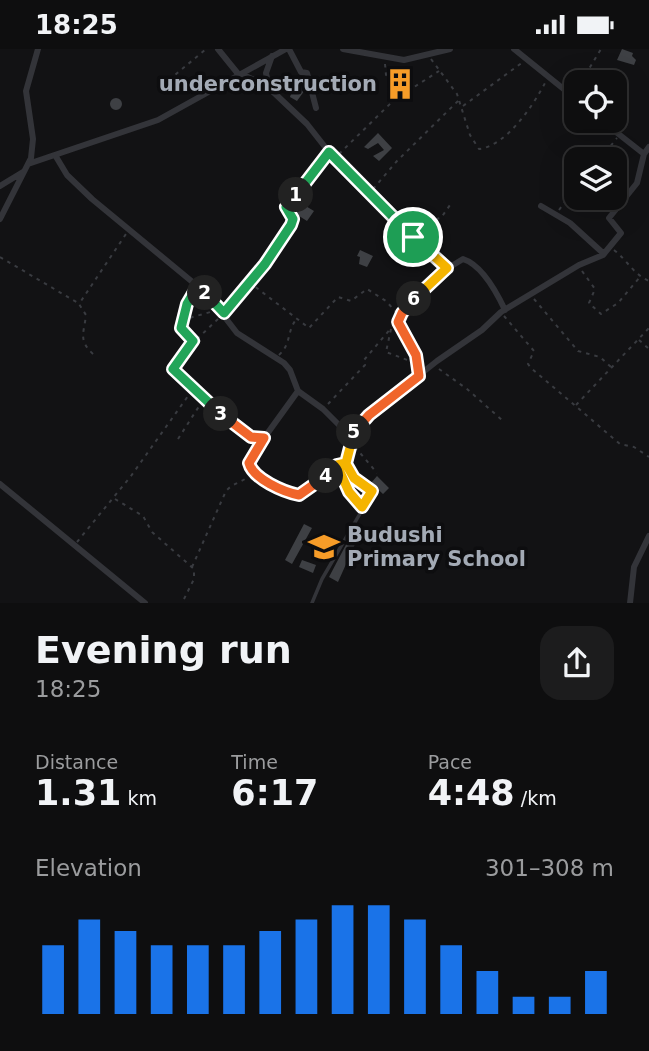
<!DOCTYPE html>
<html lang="en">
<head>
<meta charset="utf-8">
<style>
	body { margin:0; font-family:"DejaVu Sans",sans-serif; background:#1c1c1d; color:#f1f3f6; height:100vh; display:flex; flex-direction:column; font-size:26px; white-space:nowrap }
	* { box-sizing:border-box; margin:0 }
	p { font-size:23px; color:#9b9c9e }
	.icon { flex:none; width:38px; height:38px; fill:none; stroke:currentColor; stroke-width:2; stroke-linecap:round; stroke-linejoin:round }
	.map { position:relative; height:554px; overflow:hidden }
	.panel { display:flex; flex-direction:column; background:#0e0e0f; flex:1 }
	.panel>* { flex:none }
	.buttons { position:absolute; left:564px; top:21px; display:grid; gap:14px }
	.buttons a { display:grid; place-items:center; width:63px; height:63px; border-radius:14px; background:#0e0e0f; box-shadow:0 7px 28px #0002,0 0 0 2px #2e2e2f; font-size:35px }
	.pin { position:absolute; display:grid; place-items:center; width:60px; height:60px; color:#fff; margin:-30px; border:4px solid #fff; border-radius:50%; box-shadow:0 2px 7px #0007 }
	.km { position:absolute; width:35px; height:35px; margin:-18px; border-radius:50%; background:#222; color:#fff; font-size:19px; line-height:35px; text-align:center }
	.round { display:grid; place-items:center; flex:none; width:74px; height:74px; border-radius:21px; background:#1c1c1d }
	.headline { display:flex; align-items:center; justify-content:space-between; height:119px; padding:0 35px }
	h1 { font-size:38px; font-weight:700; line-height:52px }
	.figures { display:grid; grid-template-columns:repeat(3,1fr); gap:10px; height:119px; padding:7px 35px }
	.figures div { display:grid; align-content:center }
	.figures b { font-size:35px; font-weight:700 }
	.figures small { font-size:19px; font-weight:400 }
	.figures p { font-size:19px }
	.chart { height:196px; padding:14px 35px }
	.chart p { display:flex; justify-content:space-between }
	.chart svg { width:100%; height:126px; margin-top:7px; stroke:#1a73e8; stroke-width:6 }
	.status { display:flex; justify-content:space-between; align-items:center; height:49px; padding:0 35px; background:#0e0e0f; direction:ltr }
	.status svg { height:19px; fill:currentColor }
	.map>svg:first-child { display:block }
	.building { fill:#3e4044 }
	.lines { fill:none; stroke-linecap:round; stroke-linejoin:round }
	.path { stroke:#393b40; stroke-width:2; stroke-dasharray:3.5 5; stroke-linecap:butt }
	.service { stroke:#333439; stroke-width:3.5 }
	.minor { stroke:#333439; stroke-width:6 }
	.split-1-casing { stroke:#fff; stroke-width:14 }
	.split-2-casing { stroke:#fff; stroke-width:14 }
	.split-3-casing { stroke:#fff; stroke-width:14 }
	.split-4-casing { stroke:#fff; stroke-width:14 }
	.split-5-casing { stroke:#fff; stroke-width:14 }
	.split-6-casing { stroke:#fff; stroke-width:14 }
	.split-7-casing { stroke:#fff; stroke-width:14 }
	.split-1 { stroke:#22a559; stroke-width:9 }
	.split-2 { stroke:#22a559; stroke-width:9 }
	.split-3 { stroke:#22a559; stroke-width:9 }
	.split-4 { stroke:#f0652b; stroke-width:9 }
	.split-5 { stroke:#f5b400; stroke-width:9 }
	.split-6 { stroke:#f0652b; stroke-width:9 }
	.split-7 { stroke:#f5b400; stroke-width:9 }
	.labels { text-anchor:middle; stroke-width:7; stroke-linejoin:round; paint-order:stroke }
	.poi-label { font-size:21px; font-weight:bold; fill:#a3aab5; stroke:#0d0d0f; text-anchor:end }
</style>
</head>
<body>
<div class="status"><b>18:25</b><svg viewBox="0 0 49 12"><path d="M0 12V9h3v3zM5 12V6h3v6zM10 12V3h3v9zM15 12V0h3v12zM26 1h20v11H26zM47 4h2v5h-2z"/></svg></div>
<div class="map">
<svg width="649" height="554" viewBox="0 0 649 554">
	<rect width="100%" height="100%" fill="#121214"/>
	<path class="building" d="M622,0L633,4L632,7L636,11L634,16L617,11Z
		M295,30L307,38L297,52L290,48L292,42L289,40Z
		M110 55a6 6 0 1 1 12 0a6 6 0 1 1-12 0Z
		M378,84L392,99L379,112L373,107L384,101L378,94L368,100L364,98Z
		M304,156L314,162L307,172L296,165Z
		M402,197L408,199L403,210L389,204L391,199L399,202Z
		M360,201L373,207L367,218L359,215L360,208L357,207Z
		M377,427L389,439L383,445L371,434Z
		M304,475L312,479L292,515L285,511Z
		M349,490L356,493L338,533L329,528Z
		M302,511L316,516L313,524L299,518Z"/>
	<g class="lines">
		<path class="path" d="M431,10L457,45L470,86L479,100C506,97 533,57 545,34
			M385,15L386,26L392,30L398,47
			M169,31L206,0
			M581,33L601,0
			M463,57L523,13
			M583,72L587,81L598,74
			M339,105L394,51L439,22
			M600,110L617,89
			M373,140L397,112L459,51
			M559,161L576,138
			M416,185L431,171L441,169L450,156
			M614,201C628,212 633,225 649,232
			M0,208L78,254
			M582,222L595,240L589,254L601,265L618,254L640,228
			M249,233L309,279L338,248L351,252L367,240L386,252L397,264
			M194,243C183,259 174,281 195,292L219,269
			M534,250L578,302L600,308L612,319
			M225,262L265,215L291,176L293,171L287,157L326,106
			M504,267L534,302L528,315L531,319L620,395L634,398L649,408
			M182,271L214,262
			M391,280L386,303L410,312
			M639,291L649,300
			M192,293L174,316V323L232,375L255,389
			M93,305C78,291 84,284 86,266L79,255L126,185
			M279,306C291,295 287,284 295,272
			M439,320L467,340L502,371
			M328,355L365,316L364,311L392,278
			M576,356L649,279
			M178,390L203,351
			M355,398L377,424
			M340,423L349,443L361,457
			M115,450L143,467L152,483L194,520V530L182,554
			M77,493L131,427L193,340
			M192,518L226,442C234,433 242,434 250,426"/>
		<path class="service" d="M312,554L322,530L372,444L371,439L354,429L346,415"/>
		<path class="minor" d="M218,0L239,26
			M289,0L301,23L307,24L316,59
			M343,0L404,11L450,0
			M514,0L576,50
			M272,7L266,24L269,39L307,75L329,103L347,118L407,183L447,219
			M241,25L268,37
			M602,72L644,105
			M55,106L67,126L92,150L207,245L237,284L284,314L290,321L298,342L323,360L346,383L353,385
			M28,115L158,71L286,0
			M0,137L23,123
			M541,157L570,174L604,205
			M0,170L31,109L33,90L26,42L38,0
			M419,326C418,301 399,290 398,271C411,245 439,224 463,210C482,216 497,244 505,261
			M298,342L254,403L249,414C253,430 284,443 299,446C317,439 328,417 346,415L355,381L369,366L437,312L482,281L501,263L579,216L603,206L621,184L609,169L637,134L644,105L649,98
			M0,435L145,554
			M630,554L634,518L649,487"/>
	</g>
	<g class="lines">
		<defs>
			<path id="split-1" d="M296,146L329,103L413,188"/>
			<path id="split-2" d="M205,244L224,264L265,215L291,176L293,170L286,158L296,146"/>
			<path id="split-3" d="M205,244L197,238L187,255L181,279L193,292L173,320L221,365"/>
			<path id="split-4" d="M221,365L251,388L264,389L249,414C253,430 284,443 299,446L326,427"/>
			<path id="split-5" d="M326,427L337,416L346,415L354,429L372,442L362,458L349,443L337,416L346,414L354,383"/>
			<path id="split-6" d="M354,383L369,366L419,327L416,306L398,273L402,264L414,250"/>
			<path id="split-7" d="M413,188L447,219L414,250"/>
		</defs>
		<use href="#split-1" class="split-1-casing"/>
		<use href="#split-2" class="split-2-casing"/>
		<use href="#split-3" class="split-3-casing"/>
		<use href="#split-4" class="split-4-casing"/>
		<use href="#split-5" class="split-5-casing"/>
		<use href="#split-6" class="split-6-casing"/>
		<use href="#split-7" class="split-7-casing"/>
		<use href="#split-1" class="split-1"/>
		<use href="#split-2" class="split-2"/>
		<use href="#split-3" class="split-3"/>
		<use href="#split-4" class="split-4"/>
		<use href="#split-5" class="split-5"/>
		<use href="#split-6" class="split-6"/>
		<use href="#split-7" class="split-7"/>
	</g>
	<defs>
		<symbol id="building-bare" viewBox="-9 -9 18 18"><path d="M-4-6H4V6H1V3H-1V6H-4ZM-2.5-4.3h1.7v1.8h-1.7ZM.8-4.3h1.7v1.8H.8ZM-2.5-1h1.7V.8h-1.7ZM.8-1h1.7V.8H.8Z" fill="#f69c28" stroke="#0d0d0f" stroke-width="2.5" paint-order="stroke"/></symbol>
		<symbol id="school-bare" viewBox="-9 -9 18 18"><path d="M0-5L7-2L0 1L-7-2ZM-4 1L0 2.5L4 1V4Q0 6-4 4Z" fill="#f69c28" stroke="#0d0d0f" stroke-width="2.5" paint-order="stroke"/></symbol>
	</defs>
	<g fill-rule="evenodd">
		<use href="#building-bare" x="378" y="13" width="44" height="44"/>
		<use href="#school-bare" x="302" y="476" width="44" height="44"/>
	</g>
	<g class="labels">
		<g class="poi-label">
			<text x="377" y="42">underconstruction</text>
			<text x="347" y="493" text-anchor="start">Budushi<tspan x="347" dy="24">Primary School</tspan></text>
		</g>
	</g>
</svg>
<div class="buttons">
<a><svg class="icon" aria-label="locate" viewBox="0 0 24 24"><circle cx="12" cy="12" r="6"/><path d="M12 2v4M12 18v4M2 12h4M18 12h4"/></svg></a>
<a><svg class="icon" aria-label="layers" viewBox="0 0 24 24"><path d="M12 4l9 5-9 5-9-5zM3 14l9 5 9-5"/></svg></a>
</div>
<div class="pin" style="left:413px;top:188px;background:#1e9e55"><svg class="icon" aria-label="arrive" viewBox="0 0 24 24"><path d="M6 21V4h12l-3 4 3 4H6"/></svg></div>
<b class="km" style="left:296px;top:146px">1</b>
<b class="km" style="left:205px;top:244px">2</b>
<b class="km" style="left:221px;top:365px">3</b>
<b class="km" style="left:326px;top:427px">4</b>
<b class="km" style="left:354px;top:383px">5</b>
<b class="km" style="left:414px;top:250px">6</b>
</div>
<section class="panel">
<div class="headline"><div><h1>Evening run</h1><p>18:25</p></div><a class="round"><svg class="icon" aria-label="share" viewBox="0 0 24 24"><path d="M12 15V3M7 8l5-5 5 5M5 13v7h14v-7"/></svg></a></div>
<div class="figures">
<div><p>Distance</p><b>1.31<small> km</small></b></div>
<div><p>Time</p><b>6:17</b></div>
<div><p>Pace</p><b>4:48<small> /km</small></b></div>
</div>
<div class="chart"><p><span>Elevation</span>301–308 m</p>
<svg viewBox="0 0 160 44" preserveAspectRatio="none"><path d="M5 44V20M15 44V11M25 44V15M35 44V20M45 44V20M55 44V20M65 44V15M75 44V11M85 44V6M95 44V6M105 44V11M115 44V20M125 44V29M135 44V38M145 44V38M155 44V29"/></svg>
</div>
</section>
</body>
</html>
